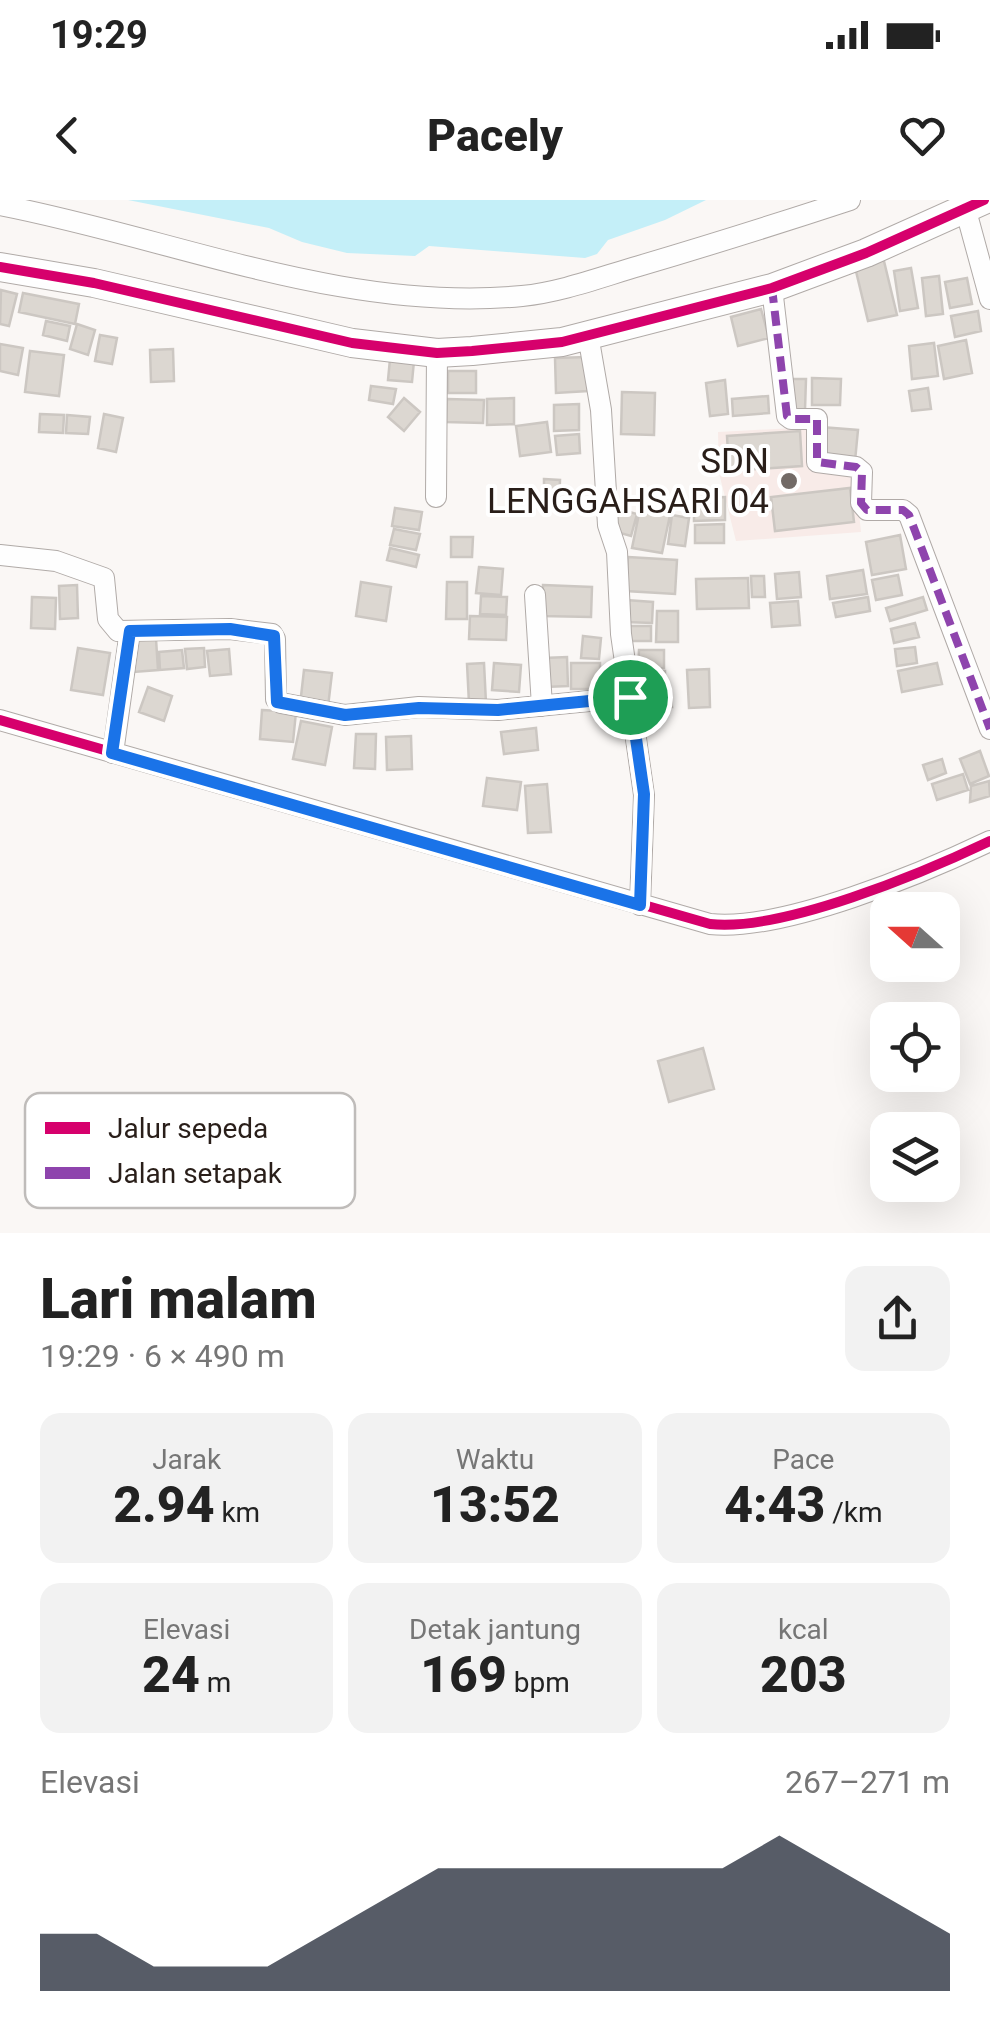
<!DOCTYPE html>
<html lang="id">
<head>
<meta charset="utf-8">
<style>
	body { margin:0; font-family:Roboto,sans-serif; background:#f2f2f2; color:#222; height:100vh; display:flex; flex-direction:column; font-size:38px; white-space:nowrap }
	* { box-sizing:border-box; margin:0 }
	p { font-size:32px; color:#767676 }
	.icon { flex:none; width:55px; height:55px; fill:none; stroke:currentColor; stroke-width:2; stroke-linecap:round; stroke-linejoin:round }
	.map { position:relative; height:1033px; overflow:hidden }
	.details { display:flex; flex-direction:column; background:#fff; flex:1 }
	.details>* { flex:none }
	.needle { width:65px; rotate:291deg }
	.controls { position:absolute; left:870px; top:692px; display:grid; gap:20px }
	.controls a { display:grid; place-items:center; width:90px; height:90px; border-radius:20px; background:#fff; box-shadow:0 10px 40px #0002; font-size:50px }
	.pin { position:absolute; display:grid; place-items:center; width:85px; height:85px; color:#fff; margin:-42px; border:5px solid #fff; border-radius:50%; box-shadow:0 2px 10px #0007 }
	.round { display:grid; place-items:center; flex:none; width:105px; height:105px; border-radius:20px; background:#f2f2f2 }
	.summary { display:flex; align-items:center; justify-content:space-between; height:170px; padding:0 40px }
	h1 { font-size:55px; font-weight:800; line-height:75px }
	.metrics { display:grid; grid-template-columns:repeat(3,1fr); gap:15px; height:170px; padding:10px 40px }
	.metrics div { display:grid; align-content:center; border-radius:20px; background:#f2f2f2; text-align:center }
	.metrics b { font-size:50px; font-weight:800 }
	.metrics small { font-size:28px; font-weight:400 }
	.metrics p { font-size:28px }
	.chart { height:280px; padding:20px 40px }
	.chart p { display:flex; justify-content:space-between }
	.chart svg { width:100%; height:180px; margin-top:10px; fill:#111827; opacity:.7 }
	.status { display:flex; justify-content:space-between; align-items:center; height:70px; padding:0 50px; background:#fff; direction:ltr }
	.status svg { height:28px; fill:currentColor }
	header { display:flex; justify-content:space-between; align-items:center; height:130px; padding:0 40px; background:#fff; font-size:45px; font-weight:800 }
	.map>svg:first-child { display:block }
	.education { fill:#f8ebe8 }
	.water { fill:#c4eff8 }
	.building { fill:#dcd7d1; stroke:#ccc7c2; stroke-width:2.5 }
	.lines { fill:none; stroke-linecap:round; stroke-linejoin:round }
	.street-casing { stroke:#b0aaa7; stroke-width:22 }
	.secondary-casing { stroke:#b0aaa7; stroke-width:30 }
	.street { stroke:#fefefe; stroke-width:20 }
	.secondary { stroke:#fefefe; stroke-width:28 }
	.quiet { stroke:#8e44ad; stroke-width:8; stroke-dasharray:15 8; stroke-linecap:butt }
	.cycleway-casing { stroke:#fff; stroke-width:16 }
	.cycleway { stroke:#d6006c; stroke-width:10 }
	.route-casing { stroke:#fff; stroke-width:20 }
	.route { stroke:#1a73e8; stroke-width:12 }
	.poi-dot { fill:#726a66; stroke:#fff; stroke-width:4 }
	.labels { text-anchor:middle; stroke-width:8; stroke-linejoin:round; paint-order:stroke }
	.poi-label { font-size:35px; fill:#291e19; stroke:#fff; text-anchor:end }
	.key { fill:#fff; stroke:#bfbcba; stroke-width:2.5 }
	.key-label { font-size:28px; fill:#291e19 }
</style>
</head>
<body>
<div class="status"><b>19:29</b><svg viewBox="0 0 49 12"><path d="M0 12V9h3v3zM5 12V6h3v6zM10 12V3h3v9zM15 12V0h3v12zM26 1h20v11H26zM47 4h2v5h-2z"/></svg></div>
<header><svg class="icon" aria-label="back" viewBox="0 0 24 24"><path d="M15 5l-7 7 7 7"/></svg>Pacely<svg class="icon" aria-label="heart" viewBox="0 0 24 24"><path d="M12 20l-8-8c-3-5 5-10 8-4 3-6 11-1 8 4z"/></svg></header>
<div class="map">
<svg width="990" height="1033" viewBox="0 0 990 1033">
	<rect width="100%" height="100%" fill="#faf7f5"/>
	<path class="education" d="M812,227L855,274L861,332L736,341L719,273L718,232Z"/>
	<path class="water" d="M128,0H706L665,20L608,40L597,54L585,58L429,46L415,56L347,53L302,42L269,28Z"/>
	<path class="building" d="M883,57L897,115L868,121L854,63Z
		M911,68L918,108L900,111L894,71Z
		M939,76L943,114L926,116L922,78Z
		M967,78L972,104L950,108L945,82Z
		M1,90L17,94L9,126L0,124Z
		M23,93L79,104L75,124L19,112Z
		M761,109L769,138L738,146L731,117Z
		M978,111L981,131L955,137L951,116Z
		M46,121L70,126L67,141L43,135Z
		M77,124L95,130L88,155L70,149Z
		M100,135L117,138L112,164L95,161Z
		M966,140L972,173L944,179L938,146Z
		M934,143L938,176L912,179L909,146Z
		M0,144L23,148L18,175L0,171Z
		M173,149L174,181L151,182L150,150Z
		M30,151L64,155L59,196L25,192Z
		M587,157L588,191L556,193L555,158Z
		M390,159L414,161L412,182L388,180Z
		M448,171H476V193H448Z
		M812,178L841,179L840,205H812Z
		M791,179H806L805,210H791Z
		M725,180L728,214L710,216L706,183Z
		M371,186L396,189L393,204L369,200Z
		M928,188L931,209L912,211L909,191Z
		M622,192L655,193L654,235L621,234Z
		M768,196L769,213L733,216L732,199Z
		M404,198L420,212L404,231L388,217Z
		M514,198V224L487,225V199Z
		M447,199L484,200L483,223L446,222Z
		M579,204V230L554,231V205Z
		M40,214L64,215L63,233L39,232Z
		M104,214L123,218L116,252L98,248Z
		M67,215L90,217L88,234L66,233Z
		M547,222L551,252L520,256L516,226Z
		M821,227L858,230L855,261L819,258Z
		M800,231L802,266L729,271L727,236Z
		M579,234L580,253L557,255L555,236Z
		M544,279L560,280L559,306H544Z
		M850,288L854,322L775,331L771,297Z
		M725,297V320L694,321V298Z
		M395,308L422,312L419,330L392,326Z
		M619,309L637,314L631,336L613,331Z
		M640,309L670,315L662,353L632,348Z
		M672,315L689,318L685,346L668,344Z
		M724,324V343H695V325Z
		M394,329L420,334L416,350L390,345Z
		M900,335L906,369L872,375L866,342Z
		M451,337H473L472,357H451Z
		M390,348L419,355L416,367L387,360Z
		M628,357L677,360L675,394L626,391Z
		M479,367L503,369L501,395L476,393Z
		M863,370L867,394L830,399L827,376Z
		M799,372L801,397L777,399L775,374Z
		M898,375L902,395L876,400L872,380Z
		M751,376H764L765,397H752Z
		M748,378L749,408L697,409L696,379Z
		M361,382L391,387L386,421L356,416Z
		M447,382H467V419H446Z
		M77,385L78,418L60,419L59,386Z
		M543,385L592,387L591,417L542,416Z
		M481,396L507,397L506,415L480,414Z
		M32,397L56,398L55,429L31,428Z
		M868,397L870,411L836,417L833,403Z
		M923,397L927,410L890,421L886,408Z
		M626,400L653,402L652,423L625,422Z
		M798,401L800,425L772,427L770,403Z
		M657,411H678V442H656Z
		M470,416L507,417L506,440L469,439Z
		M915,423L919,437L894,443L891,429Z
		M624,426H651V441H624Z
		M583,436L601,438L599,459L581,458Z
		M156,439L158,470L134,472L132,441Z
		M915,447L917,463L897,466L895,449Z
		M78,448L110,453L103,495L71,490Z
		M204,448L205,467L187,469L185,449Z
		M229,449L231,474L210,476L207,451Z
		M182,450L184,468L160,470L159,452Z
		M639,450H664V468L638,469Z
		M567,457L568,486L545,487L544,458Z
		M484,463L486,503H469L467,464Z
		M494,463L521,465L519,492L492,490Z
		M571,463H600V489H571Z
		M937,463L942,484L902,492L898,471Z
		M709,469L710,507L689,508L687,470Z
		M304,470L332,473L328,507L300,505Z
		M642,471H665V492H642Z
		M148,487L172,496L164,521L139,512Z
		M643,495H671L672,507L643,508Z
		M262,510L296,512L293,542L260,539Z
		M301,521L332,527L325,565L293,559Z
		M536,528L538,550L504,554L501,532Z
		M356,534H376L375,569L354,568Z
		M411,536L412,569L387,570L386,537Z
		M980,551L989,576L970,584L960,559Z
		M942,559L946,573L928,580L923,565Z
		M963,574L968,590L937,600L932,584Z
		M487,578L521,582L517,610L483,606Z
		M989,581L990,596L970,602L971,586Z
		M547,584L551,632L528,633L525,586Z
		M703,848L714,889L669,902L658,861Z"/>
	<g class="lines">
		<defs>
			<path id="street" d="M0,5C172,38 344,113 522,96C562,92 601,77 639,66C710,45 780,23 850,0
				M966,11L990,99
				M772,88L787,216L791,219H817V262L856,267L862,272L861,303L867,310H903L909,315L990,529
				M588,135L601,210L608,325L617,352L621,434L644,595L640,705
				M436,297L437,153
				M0,355L56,361L104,378L108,419L118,431L230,429L272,434L275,439L276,499L281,503L345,515L419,507L498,510L630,497
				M535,395L542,506
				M0,520L710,724C782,732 923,673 990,641
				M113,553L130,431"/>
			<path id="secondary" d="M0,67L94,83L352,143L437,153L472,151L562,142L772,88L866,53L984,0"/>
		</defs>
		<use href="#street" class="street-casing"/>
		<use href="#secondary" class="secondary-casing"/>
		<use href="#street" class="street"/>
		<use href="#secondary" class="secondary"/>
		<path class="quiet" d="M772,88L787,216L791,219H817V262L856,267L862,272L861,303L867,310H903L909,315L990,529"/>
		<defs>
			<path id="cycleway" d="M0,67L94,83L352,143L437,153L472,151L562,142L772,88L866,53L984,0
				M0,520L710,724C782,732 923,673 990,641"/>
		</defs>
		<use href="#cycleway" class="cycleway-casing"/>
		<use href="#cycleway" class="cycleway"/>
	</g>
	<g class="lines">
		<defs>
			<path id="route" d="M230,429L274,436L277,502L345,515L419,508L498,510L630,497L644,594L640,705L112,553L130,431Z"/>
		</defs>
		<use href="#route" class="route-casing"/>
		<use href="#route" class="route"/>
	</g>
	<circle class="poi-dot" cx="789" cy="281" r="10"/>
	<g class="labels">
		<g class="poi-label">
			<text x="769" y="273">SDN<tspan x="769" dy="40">LENGGAHSARI 04</tspan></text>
		</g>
	</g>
	<rect x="25" y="893" width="330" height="115" rx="15" class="key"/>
	<rect x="45" y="922" width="45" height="12" fill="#d6006c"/>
	<rect x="45" y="967" width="45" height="12" fill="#8e44ad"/>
	<g class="key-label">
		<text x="108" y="938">Jalur sepeda</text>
		<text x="108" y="983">Jalan setapak</text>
	</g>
</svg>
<div class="controls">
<a><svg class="needle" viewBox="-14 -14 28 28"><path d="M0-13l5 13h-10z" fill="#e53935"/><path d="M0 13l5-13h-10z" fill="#767676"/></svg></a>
<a><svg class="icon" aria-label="locate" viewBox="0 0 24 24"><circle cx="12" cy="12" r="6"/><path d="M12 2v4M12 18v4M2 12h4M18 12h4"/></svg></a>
<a><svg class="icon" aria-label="layers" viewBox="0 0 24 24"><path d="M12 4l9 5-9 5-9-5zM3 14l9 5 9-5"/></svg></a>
</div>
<div class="pin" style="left:630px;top:497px;background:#1e9e55"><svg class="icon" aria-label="arrive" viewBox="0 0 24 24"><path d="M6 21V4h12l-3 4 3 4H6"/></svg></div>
</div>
<section class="details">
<div class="summary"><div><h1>Lari malam</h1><p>19:29 · 6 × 490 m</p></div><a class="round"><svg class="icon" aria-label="share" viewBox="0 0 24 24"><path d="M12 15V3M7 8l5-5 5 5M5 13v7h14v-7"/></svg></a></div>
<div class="metrics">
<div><p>Jarak</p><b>2.94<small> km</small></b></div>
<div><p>Waktu</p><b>13:52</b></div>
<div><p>Pace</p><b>4:43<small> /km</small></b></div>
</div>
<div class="metrics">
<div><p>Elevasi</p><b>24<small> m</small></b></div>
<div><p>Detak jantung</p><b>169<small> bpm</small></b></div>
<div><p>kcal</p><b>203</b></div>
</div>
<div class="chart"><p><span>Elevasi</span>267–271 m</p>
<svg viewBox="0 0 160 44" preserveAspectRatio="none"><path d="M0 44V30L10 30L20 38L30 38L40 38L50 30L60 22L70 14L80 14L90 14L100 14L110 14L120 14L130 6L140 14L150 22L160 30V44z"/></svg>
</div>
</section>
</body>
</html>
